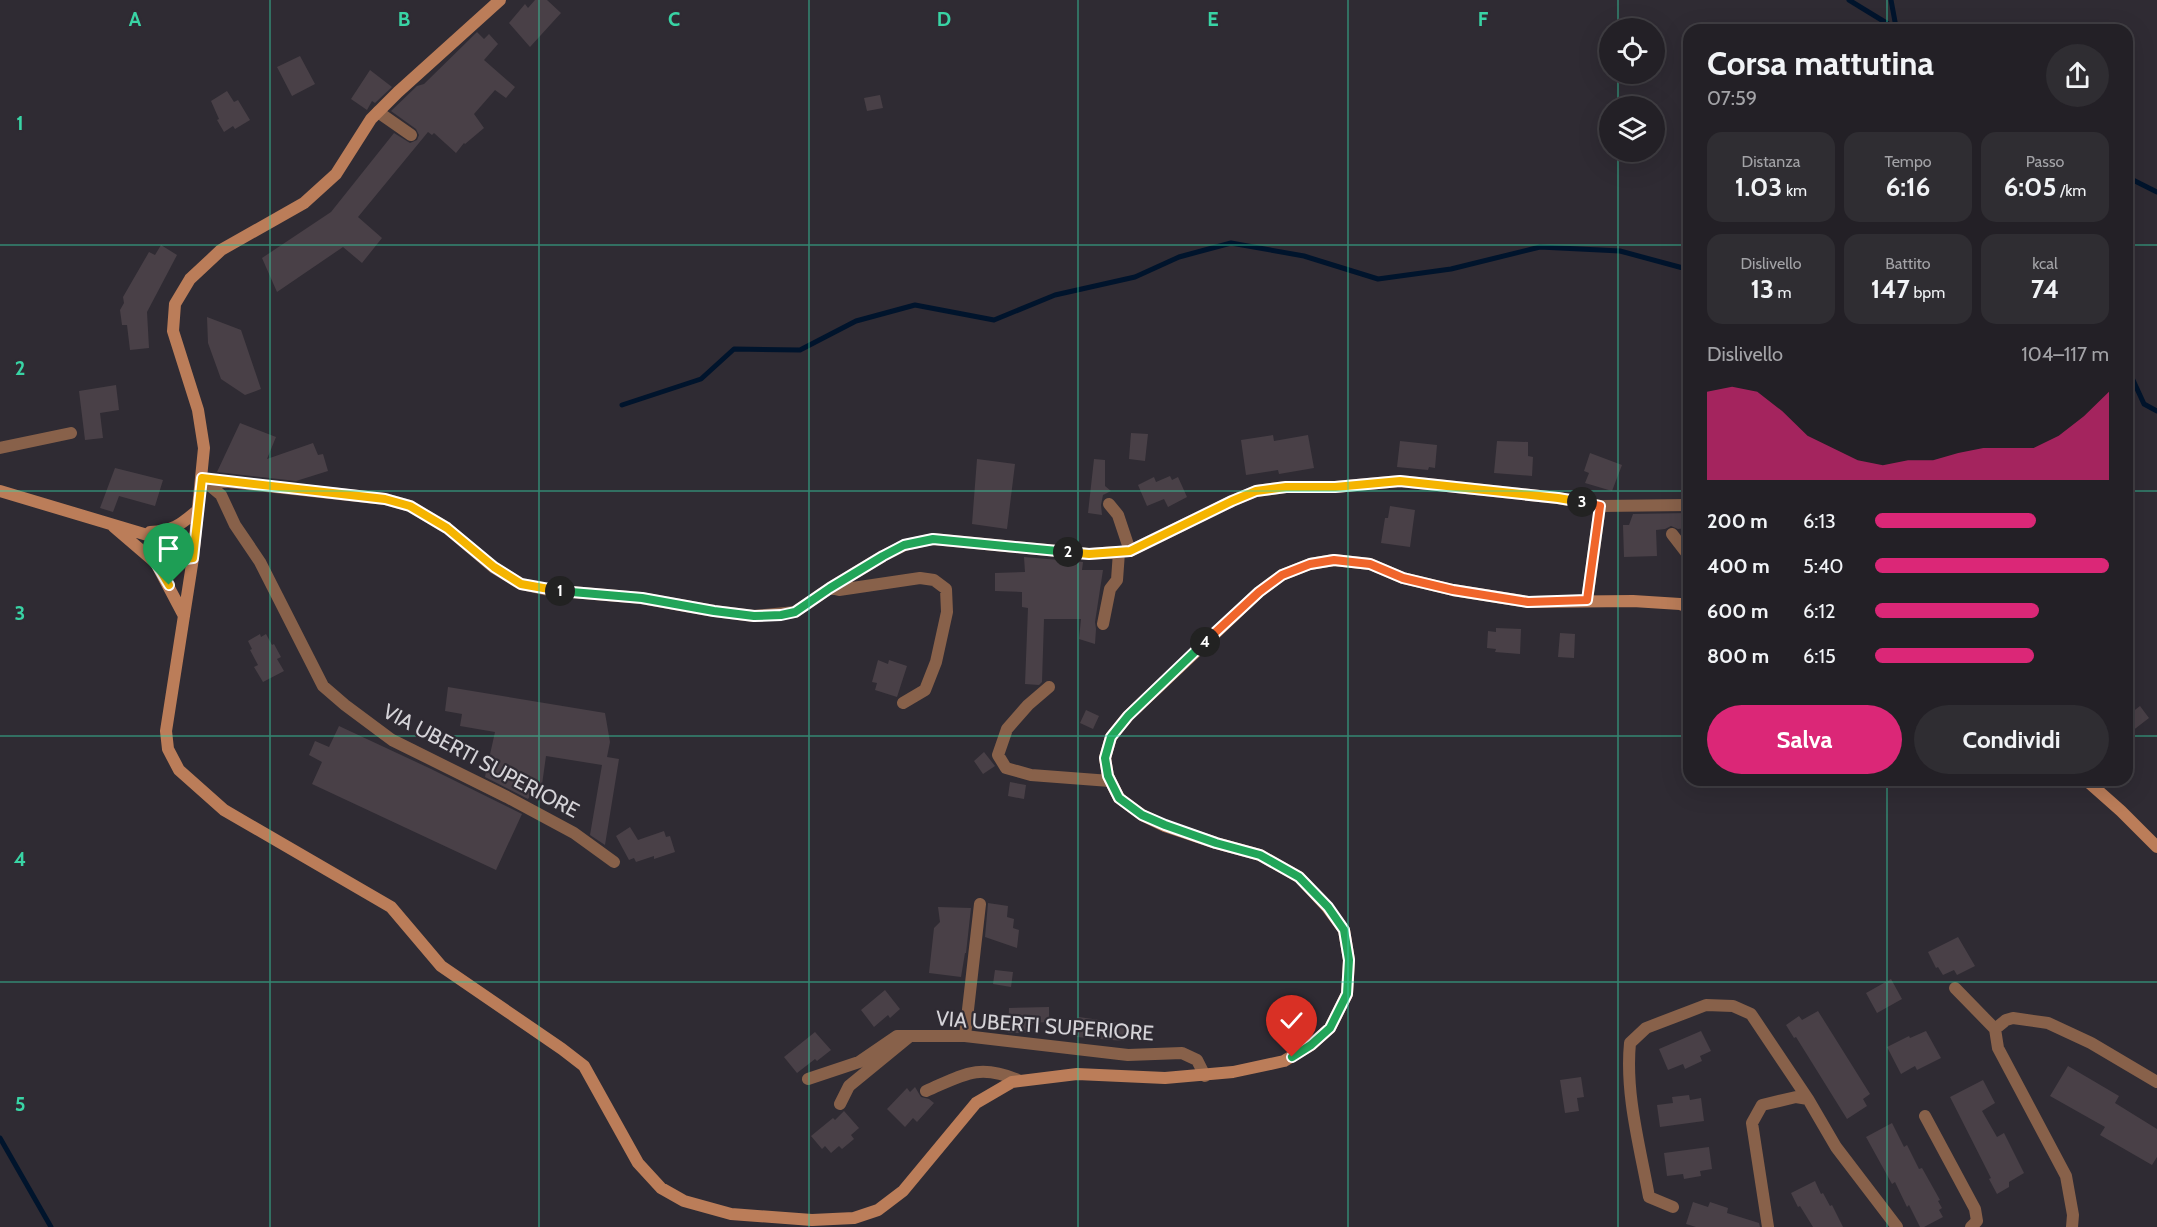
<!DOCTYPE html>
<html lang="it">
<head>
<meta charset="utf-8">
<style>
	body { margin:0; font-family:Cabin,sans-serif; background:#2f2d32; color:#f1f3f6; height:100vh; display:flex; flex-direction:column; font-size:22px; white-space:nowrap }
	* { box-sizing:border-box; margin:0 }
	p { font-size:20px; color:#a3a3a7 }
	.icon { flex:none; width:33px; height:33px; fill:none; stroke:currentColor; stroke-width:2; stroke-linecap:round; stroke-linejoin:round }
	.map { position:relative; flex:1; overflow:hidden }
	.side { position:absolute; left:1683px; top:24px; width:450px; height:762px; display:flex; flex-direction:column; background:#232026; border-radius:18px; box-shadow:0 6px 24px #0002,0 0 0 2px #403e43 }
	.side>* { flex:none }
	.buttons { position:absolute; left:1599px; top:18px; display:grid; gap:12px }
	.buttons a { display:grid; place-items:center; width:66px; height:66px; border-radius:50%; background:#232026; box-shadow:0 6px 24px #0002,0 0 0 2px #403e43; font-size:30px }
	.pin { position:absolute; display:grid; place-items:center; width:51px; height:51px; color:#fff; margin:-62px -26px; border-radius:50% 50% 50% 0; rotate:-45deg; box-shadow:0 0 6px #0007 }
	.pin .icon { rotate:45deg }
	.km { position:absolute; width:30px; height:30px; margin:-15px; border-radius:50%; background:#222; color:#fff; font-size:16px; line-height:30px; text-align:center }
	.round { display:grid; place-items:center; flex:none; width:63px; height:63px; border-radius:32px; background:#2f2d32 }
	.headline { display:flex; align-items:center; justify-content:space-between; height:102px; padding:0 24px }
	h1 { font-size:33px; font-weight:700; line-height:45px }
	.metrics { display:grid; grid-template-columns:repeat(3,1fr); gap:9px; height:102px; padding:6px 24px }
	.metrics div { display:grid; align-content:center; border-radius:15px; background:#2f2d32; text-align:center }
	.metrics b { font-size:26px; font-weight:700 }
	.metrics small { font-size:16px; font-weight:400 }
	.metrics p { font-size:16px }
	.chart { height:168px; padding:12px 24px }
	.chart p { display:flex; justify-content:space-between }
	.chart svg { width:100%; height:108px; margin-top:6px; fill:#db2777; opacity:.7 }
	.button { display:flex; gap:12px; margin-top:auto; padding:12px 24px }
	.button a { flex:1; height:69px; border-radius:36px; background:#db2777; color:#fff; font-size:24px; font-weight:700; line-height:69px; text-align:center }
	.button a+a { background:#2f2d32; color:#f1f3f6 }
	ul { padding:0 24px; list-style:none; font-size:20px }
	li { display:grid; grid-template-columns:96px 72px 1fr; align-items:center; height:45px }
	li i { height:15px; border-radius:8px; background:#db2777 }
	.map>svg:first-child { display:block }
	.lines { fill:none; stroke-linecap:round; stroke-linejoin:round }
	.stream { stroke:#00142c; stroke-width:5 }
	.building { fill:#494047 }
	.street { stroke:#88614a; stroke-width:12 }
	.secondary { stroke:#bb7d59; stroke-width:12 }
	.split-1-casing { stroke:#fff; stroke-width:12 }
	.split-2-casing { stroke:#fff; stroke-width:12 }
	.split-3-casing { stroke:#fff; stroke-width:12 }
	.split-4-casing { stroke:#fff; stroke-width:12 }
	.split-5-casing { stroke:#fff; stroke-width:12 }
	.split-1 { stroke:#f5b400; stroke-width:8 }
	.split-2 { stroke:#22a559; stroke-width:8 }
	.split-3 { stroke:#f5b400; stroke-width:8 }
	.split-4 { stroke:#f0652b; stroke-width:8 }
	.split-5 { stroke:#22a559; stroke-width:8 }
	.grid { fill:none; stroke:#39d4a5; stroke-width:1.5; stroke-opacity:0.55 }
	.labels { text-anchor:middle; stroke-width:4.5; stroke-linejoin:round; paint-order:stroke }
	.street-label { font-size:21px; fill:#d5d3d8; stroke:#2f2b33 }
	.grid-label { font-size:20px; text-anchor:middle; font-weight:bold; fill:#39d4a5; stroke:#2f2b33; stroke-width:4.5; stroke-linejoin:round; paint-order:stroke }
</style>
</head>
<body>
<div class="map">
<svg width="2157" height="1227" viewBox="0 0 2157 1227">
	<rect width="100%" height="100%" fill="#2f2b33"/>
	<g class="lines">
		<path class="stream" d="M1849,0L1898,30
			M1891,0L1896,27
			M2127,177L2157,192
			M2127,367L2144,404L2157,411
			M622,405L701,379L734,349L800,350L856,321L915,305L994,320L1055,295L1135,277L1179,257L1231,243L1304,256L1378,279L1451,269L1540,247L1620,251L1683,268L1689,267
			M0,1138L51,1227"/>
	</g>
	<path class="building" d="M535,0H547L561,13L530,47L509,23L525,4L528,8Z
		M477,32L484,39L489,34L498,44L484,60L515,87L506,98L495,90L474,114L484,128L465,144L464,143L456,153L434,133L432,135L428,132L358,217L382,238L362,263L343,247L277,292L262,258L331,212L394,133L410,143L417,140L419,135L416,129L391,111L417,86L424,84Z
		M300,56L315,84L292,96L277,67Z
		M370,70L392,87L375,103L372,101L367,110L351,99Z
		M227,91L234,102L238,100L250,120L235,129L233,126L224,132L217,120L219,119L211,101Z
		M880,95L883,108L867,111L864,98Z
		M161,245L177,255L147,312L149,348L130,350L127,325H122L120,310L124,303L123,297L149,252L155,255Z
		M207,317L241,330L261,389L245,395L221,379L208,343Z
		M116,385L119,410L100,413L103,438L85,440L79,391Z
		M240,423L276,437L267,459L313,443L318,455L323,454L328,471L296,481L217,472Z
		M1131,433L1148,434L1145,461L1129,459Z
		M1273,435L1274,441L1308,435L1314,468L1279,474L1278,470L1246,475L1241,440Z
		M1400,441L1437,445L1435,468L1429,467L1428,470L1397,467Z
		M1497,441L1528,442V456L1533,457L1532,476L1494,473Z
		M1590,453L1622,465L1612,491L1585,483L1589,473L1584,471Z
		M977,459L1015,464L1007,529L972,524Z
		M1094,459L1105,460V486L1111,491L1103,495L1101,505L1102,515L1088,513Z
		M115,468L163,480L155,506L119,496L113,512L100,508Z
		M1170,476L1172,480L1178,477L1187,497L1168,507L1164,499L1147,506L1138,485L1154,477L1156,482Z
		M1390,506L1415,510L1410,547L1381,543L1385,518H1388Z
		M1689,513V528L1678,529L1671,526L1665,529L1656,530L1657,556L1624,557L1623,525H1629L1633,514Z
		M1024,557L1083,562L1082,570H1103L1095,622L1096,629L1095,644L1079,639L1081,619H1044L1042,682L1039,685L1025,684L1028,608L1022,607V592L995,591V573L1025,572Z
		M1496,628L1521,629L1520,654L1495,652L1496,649L1487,648L1488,631L1496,632Z
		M1560,633L1575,634L1574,658L1558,657Z
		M260,634L261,637L266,634L272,645L274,644L281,657L277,659L284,671L263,682L254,667L258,665L250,650L252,649L248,641Z
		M878,660L888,664L889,660L907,666L897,697L875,690L877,683L872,682Z
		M448,687L605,713L610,742L607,757L619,759L605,845L590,835L602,765L546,756L540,799L530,796L528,799L485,777L495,732L460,726L462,714L445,711Z
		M2140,706L2149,718L2127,735V716Z
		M1086,710L1099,716L1093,729L1080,723Z
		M339,726L429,768L522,814L496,870L312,784L322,762L309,755L315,741L329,747Z
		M984,752L995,766L983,774L974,761Z
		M1010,782L1026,785L1024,799L1008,796Z
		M630,827L638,840L664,831L666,837L670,836L675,852L654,859V856L636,862L634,858L629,860L616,836Z
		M988,903L1008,906L1007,917L1014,919L1013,928L1019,930L1017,948L985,937Z
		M938,907L971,908L966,953H965L961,977L929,973L934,928L940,922Z
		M1958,937L1975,966L1957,975L1954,970L1943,975L1938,967L1936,968L1928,952Z
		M995,970L1013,972L1011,987L993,984Z
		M1891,979L1902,999L1877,1013L1866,993Z
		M885,990L900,1009L890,1018L888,1015L874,1027L861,1010Z
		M1049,1007V1022L1029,1023V1033H1008L1009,1008Z
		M1818,1011L1870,1094L1863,1099L1867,1106L1847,1119L1796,1037L1794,1038L1786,1025L1799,1016L1802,1020Z
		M1079,1017L1126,1024L1124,1041L1076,1037Z
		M1701,1031L1711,1051L1700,1056L1702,1061L1685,1069L1683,1064L1668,1070L1659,1049Z
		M1926,1031L1941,1058L1917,1070L1915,1066L1901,1074L1887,1047L1909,1036L1910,1038Z
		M815,1032L831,1050L817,1061L815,1059L797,1073L784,1057Z
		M2068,1066L2119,1096L2115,1103L2157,1129V1157L2152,1165L2100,1135L2105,1127L2050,1096Z
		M1581,1077L1584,1097L1577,1098L1579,1111L1565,1113L1560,1080Z
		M1983,1080L1995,1103L1982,1111L1997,1137L2004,1133L2024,1173L2009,1182V1187L1997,1194L1989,1179L1991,1178L1950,1097Z
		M915,1087L921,1097L929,1099L934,1103L917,1122L913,1118L905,1127L887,1109L907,1088L910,1092Z
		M1689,1095L1690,1100L1701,1098L1704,1121L1660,1127L1657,1105L1673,1103L1672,1097Z
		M844,1111L859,1128L851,1135L854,1139L842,1149L839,1146L831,1153L825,1146L822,1149L811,1136L833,1118L835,1120Z
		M1892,1123L1904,1147L1907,1145L1919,1169L1922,1168L1940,1200L1938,1201L1942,1208L1939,1210L1943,1217L1924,1227H1920L1909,1205L1907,1207L1895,1182L1892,1184L1866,1137Z
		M1709,1147L1712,1169L1700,1171L1701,1176L1684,1179L1683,1174L1667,1176L1664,1153Z
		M1815,1181L1821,1194L1823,1193L1830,1206L1832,1205L1843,1227H1813L1800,1206L1798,1207L1791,1193Z
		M1693,1202L1708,1207L1710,1202L1728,1208L1727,1213L1759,1223L1760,1227H1696L1686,1224Z"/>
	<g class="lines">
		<path class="street" d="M378,112L411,135
			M0,448L71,433
			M202,479L385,499L410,506L447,528L493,567L521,584L548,590L641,598L714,611L754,616L795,612L830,588L883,556L905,545L933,539L1089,554L1130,551L1232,501L1256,491L1286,487H1335L1400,481L1558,498L1600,506L1689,505
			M202,479L221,495L235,525L260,562L323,686L345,705L392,740L507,797L574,833L614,862
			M1109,504L1118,515L1130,551
			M1672,534L1689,556
			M830,588L839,590L920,578L934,580L946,589L947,612L936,662L925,690L903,703
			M1587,601L1600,506
			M1103,624L1110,589L1117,580L1119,552
			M1049,687L1028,705L1007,729L998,755L1006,768L1031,775L1110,781
			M1955,988L1995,1029
			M965,1036L980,904
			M808,1079L859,1062L897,1036H965L1128,1055L1182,1053L1197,1060L1205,1076
			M926,1091C963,1075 978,1063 1018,1080
			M840,1104L849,1086L910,1036
			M1925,1116L1975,1209L1977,1221L1971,1227
			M1673,1207L1649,1197C1640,1147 1625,1094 1630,1043L1646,1028L1706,1005L1733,1006L1751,1014L1808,1099L1836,1147L1897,1227
			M1768,1227L1752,1123L1762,1105L1796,1097L1808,1099
			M2072,1227L2073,1215L2066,1176L1998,1048L1995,1029L2006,1020L2013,1018L2048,1023L2091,1043L2157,1082"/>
		<path class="secondary" d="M500,0L398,92L371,119L336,174L304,203L221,250L190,279L175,304L173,331L198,410L204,448L193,558L166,731L168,749L179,770L224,810L391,907L441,966L562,1049L584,1066L638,1163L661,1188L684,1201L731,1214L812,1220L854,1218L878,1210L903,1191L976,1103L1012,1082L1077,1074L1165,1078L1233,1072L1284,1061L1311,1045L1330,1028L1347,994L1349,960L1344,930L1327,907L1299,877L1260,855L1216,843L1165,826L1142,815L1119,798L1108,776L1105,758L1111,737L1128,716L1259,592L1282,575L1310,564L1334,560L1370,564L1403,578L1453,590L1528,602L1633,601L1680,604L1689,607
			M0,491L164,540L193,558
			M114,527L156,563L184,616
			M150,532C174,531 180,525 198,510
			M156,563L193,558
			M2086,780L2121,811L2157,847"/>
	</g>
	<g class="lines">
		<defs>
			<path id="split-1" d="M169,585L156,563L193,558L202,478L385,499L410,506L447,528L494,567L521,584L560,591"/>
			<path id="split-2" d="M560,591L642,598L714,611L754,616L781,615L795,612L830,588L883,556L904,545L933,539L1068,552"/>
			<path id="split-3" d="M1068,552L1089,554L1130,551L1232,501L1256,491L1286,487H1335L1400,481L1558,498L1582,502"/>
			<path id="split-4" d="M1205,642L1259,592L1282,575L1310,564L1334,560L1370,564L1403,578L1453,590L1528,602L1587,600L1600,506L1582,502"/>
			<path id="split-5" d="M1205,642L1128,716L1111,737L1105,758L1108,776L1119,798L1142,815L1165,825L1216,843L1260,855L1299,877L1328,907L1344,930L1349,960L1347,994L1330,1028L1311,1045L1292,1057"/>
		</defs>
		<use href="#split-1" class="split-1-casing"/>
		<use href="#split-2" class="split-2-casing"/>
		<use href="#split-3" class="split-3-casing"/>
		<use href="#split-4" class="split-4-casing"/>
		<use href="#split-5" class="split-5-casing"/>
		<use href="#split-1" class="split-1"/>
		<use href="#split-2" class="split-2"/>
		<use href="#split-3" class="split-3"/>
		<use href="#split-4" class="split-4"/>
		<use href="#split-5" class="split-5"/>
	</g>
	<path class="grid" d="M270,0V1227M539,0V1227M809,0V1227M1078,0V1227M1348,0V1227M1618,0V28M1887,0V30M1618,74V106M1618,152V1227M0,245H1689M2127,245H2157M0,491H1689M2127,491H2157M0,736H1689M2127,736H2157M1887,780V1227M0,982H2157"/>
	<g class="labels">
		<g class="street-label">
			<text transform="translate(481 761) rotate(28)" y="7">VIA UBERTI SUPERIORE</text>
			<text transform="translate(1045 1026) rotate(4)" y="7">VIA UBERTI SUPERIORE</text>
		</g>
	</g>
	<g class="grid-label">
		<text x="135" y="26">A</text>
		<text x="404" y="26">B</text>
		<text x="674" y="26">C</text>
		<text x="944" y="26">D</text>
		<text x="1213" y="26">E</text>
		<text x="1483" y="26">F</text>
		<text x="20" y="130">1</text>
		<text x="20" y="375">2</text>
		<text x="20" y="620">3</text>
		<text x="20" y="866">4</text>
		<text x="20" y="1111">5</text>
	</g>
</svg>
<div class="buttons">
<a><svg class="icon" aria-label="locate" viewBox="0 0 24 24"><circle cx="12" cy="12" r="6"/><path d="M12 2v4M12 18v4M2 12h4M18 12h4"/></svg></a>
<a><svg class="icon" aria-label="layers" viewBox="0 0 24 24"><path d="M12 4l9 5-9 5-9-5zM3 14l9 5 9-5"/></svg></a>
</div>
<div class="pin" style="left:169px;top:585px;background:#1e9e55"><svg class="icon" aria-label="arrive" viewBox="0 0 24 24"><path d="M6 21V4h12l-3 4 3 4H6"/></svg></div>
<div class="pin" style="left:1292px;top:1057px;background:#d93025"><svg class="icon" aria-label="check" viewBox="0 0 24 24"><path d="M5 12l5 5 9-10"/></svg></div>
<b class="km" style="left:560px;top:591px">1</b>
<b class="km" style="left:1068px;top:552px">2</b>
<b class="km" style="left:1582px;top:502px">3</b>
<b class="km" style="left:1205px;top:642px">4</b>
<section class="side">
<div class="headline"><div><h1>Corsa mattutina</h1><p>07:59</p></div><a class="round"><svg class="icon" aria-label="share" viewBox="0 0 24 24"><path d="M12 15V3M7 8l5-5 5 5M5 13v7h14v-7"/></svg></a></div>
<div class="metrics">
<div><p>Distanza</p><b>1.03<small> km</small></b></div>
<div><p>Tempo</p><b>6:16</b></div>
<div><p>Passo</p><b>6:05<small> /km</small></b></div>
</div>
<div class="metrics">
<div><p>Dislivello</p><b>13<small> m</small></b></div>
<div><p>Battito</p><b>147<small> bpm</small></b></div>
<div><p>kcal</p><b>74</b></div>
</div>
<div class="chart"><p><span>Dislivello</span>104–117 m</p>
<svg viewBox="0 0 160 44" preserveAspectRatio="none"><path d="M0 44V8L10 6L20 8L30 16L40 26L50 31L60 36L70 38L80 36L90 36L100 33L110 31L120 31L130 31L140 26L150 18L160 8V44z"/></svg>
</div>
<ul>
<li><b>200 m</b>6:13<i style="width:69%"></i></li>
<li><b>400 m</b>5:40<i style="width:100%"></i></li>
<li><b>600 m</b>6:12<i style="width:70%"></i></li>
<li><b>800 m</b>6:15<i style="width:68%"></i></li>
</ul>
<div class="button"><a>Salva</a><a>Condividi</a></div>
</section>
</div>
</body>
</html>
